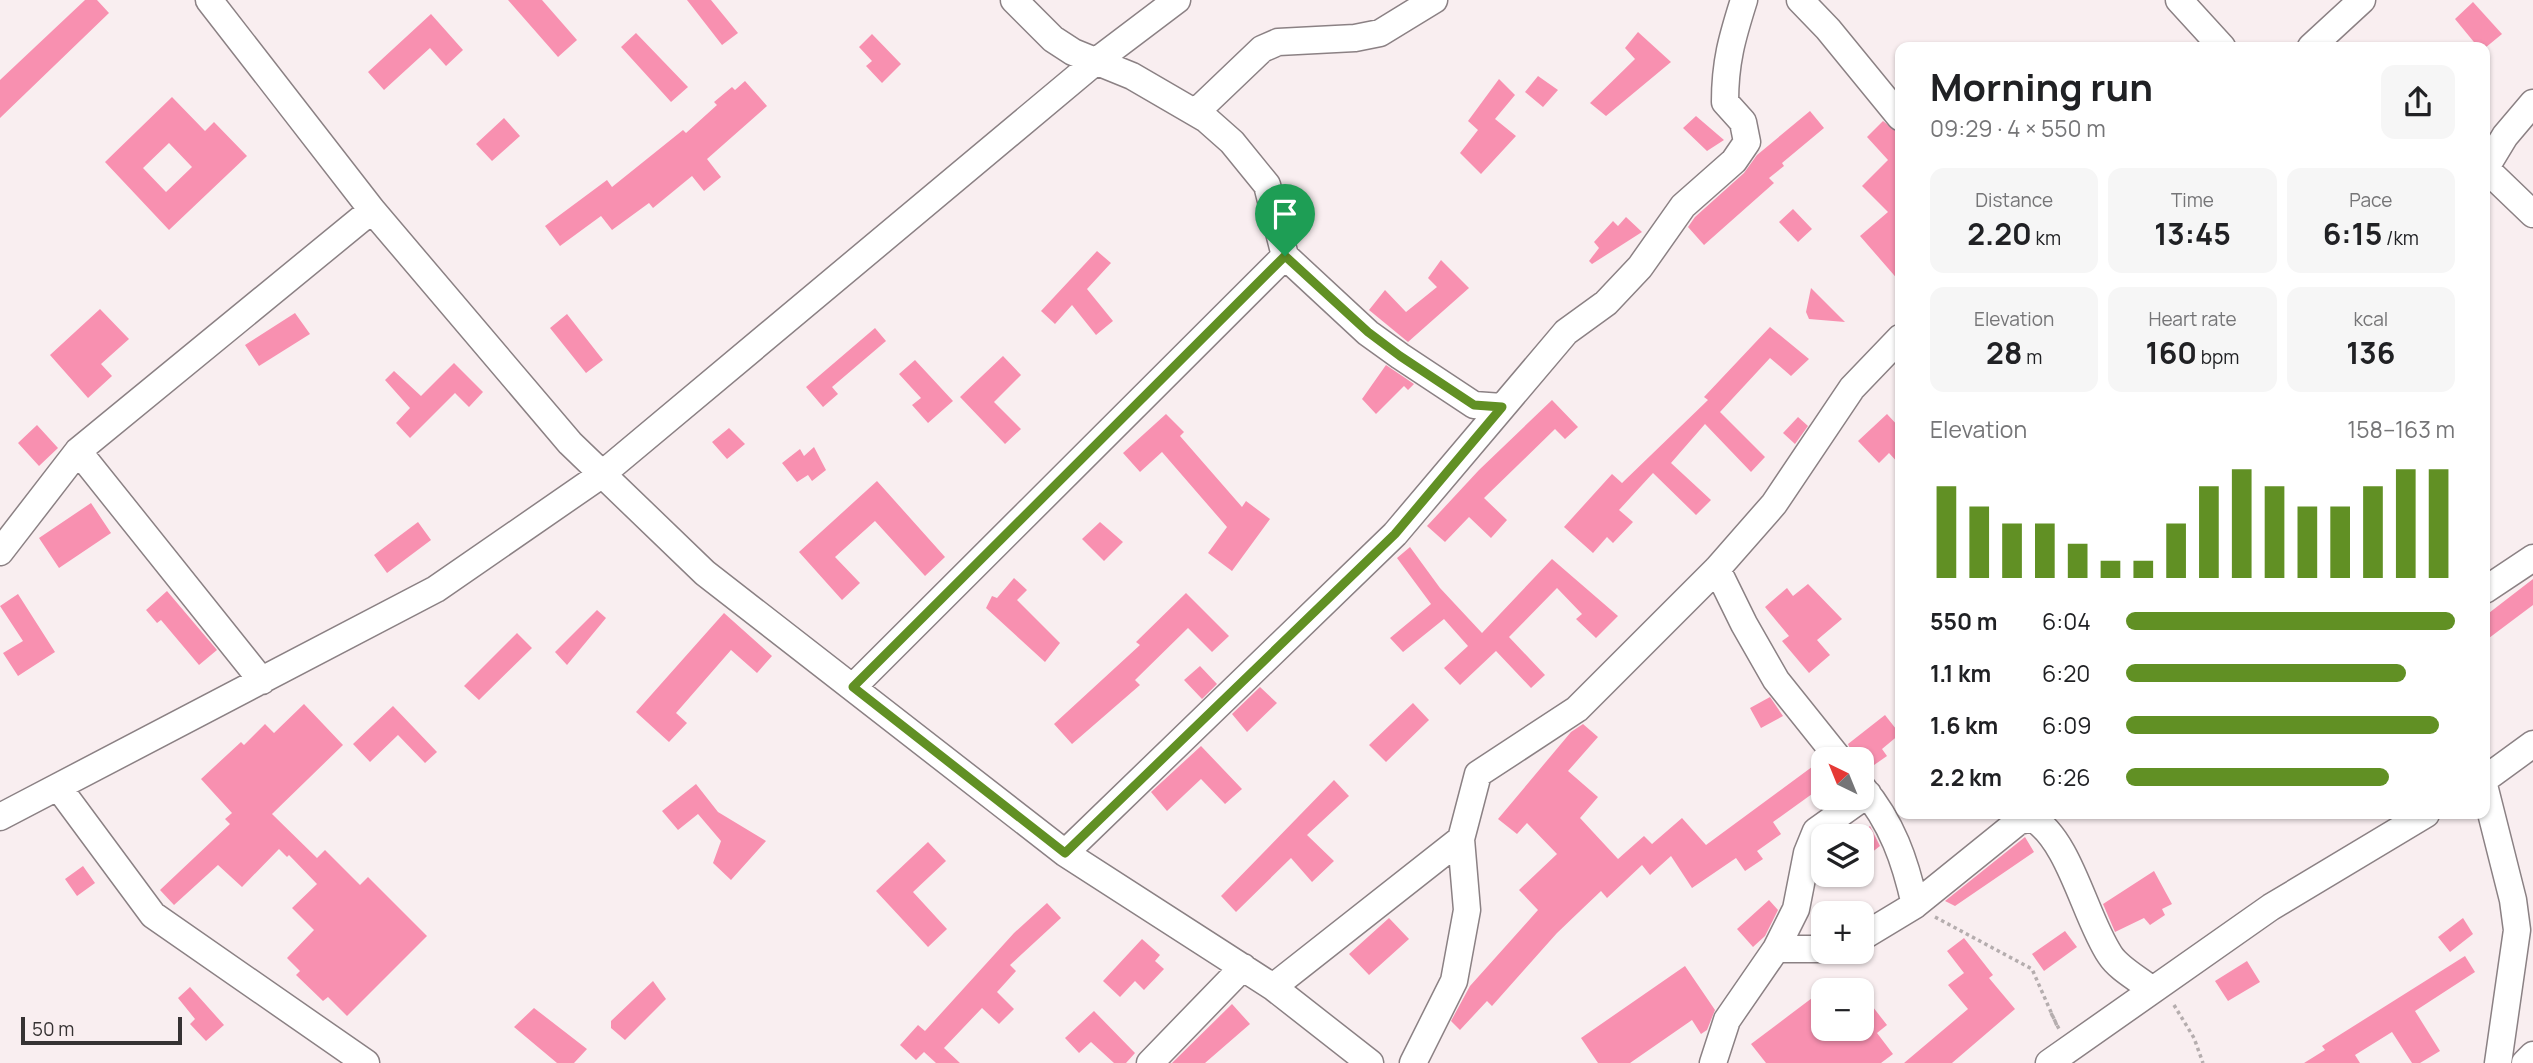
<!DOCTYPE html>
<html lang="en">
<head>
<meta charset="utf-8">
<style>
	body { margin:0; font-family:Manrope,sans-serif; background:#f6f6f6; color:#202124; height:100vh; display:flex; flex-direction:column; font-size:26px; white-space:nowrap }
	* { box-sizing:border-box; margin:0 }
	p { font-size:23px; color:#757577 }
	.icon { flex:none; width:38px; height:38px; fill:none; stroke:currentColor; stroke-width:2; stroke-linecap:round; stroke-linejoin:round }
	.map { position:relative; flex:1; overflow:hidden }
	.sheet { position:absolute; left:1895px; top:42px; width:595px; height:777px; display:flex; flex-direction:column; background:#fff; border-radius:14px; box-shadow:0 2px 5px #0004 }
	.sheet>* { flex:none }
	.needle { width:46px; rotate:317deg }
	.controls { position:absolute; left:1811px; top:747px; display:grid; gap:14px }
	.controls a { display:grid; place-items:center; width:63px; height:63px; border-radius:14px; background:#fff; box-shadow:0 2px 5px #0004; font-size:35px }
	.scale { position:absolute; left:21px; bottom:18px; width:161px; box-sizing:border-box; padding-left:7px; border:4px solid #363233; border-top:0; font-size:19px; line-height:24px; white-space:nowrap; color:#363233; -webkit-text-stroke:5px #f9eef0; paint-order:stroke }
	.pin { position:absolute; display:grid; place-items:center; width:60px; height:60px; color:#fff; margin:-72px -30px; border-radius:50% 50% 50% 0; rotate:-45deg; box-shadow:0 0 7px #0007 }
	.pin .icon { rotate:45deg }
	.round { display:grid; place-items:center; flex:none; width:74px; height:74px; border-radius:14px; background:#f6f6f6 }
	.summary { display:flex; align-items:center; justify-content:space-between; height:119px; padding:0 35px }
	h1 { font-size:38px; font-weight:700; line-height:52px }
	.metrics { display:grid; grid-template-columns:repeat(3,1fr); gap:10px; height:119px; padding:7px 35px }
	.metrics div { display:grid; align-content:center; border-radius:14px; background:#f6f6f6; text-align:center }
	.metrics b { font-size:30px; font-weight:700 }
	.metrics small { font-size:19px; font-weight:400 }
	.metrics p { font-size:19px }
	.chart { height:196px; padding:14px 35px }
	.chart p { display:flex; justify-content:space-between }
	.chart svg { width:100%; height:126px; margin-top:7px; stroke:#619024; stroke-width:6 }
	ul { padding:0 35px; list-style:none; font-size:23px }
	li { display:grid; grid-template-columns:112px 84px 1fr; align-items:center; height:52px }
	li i { height:18px; border-radius:9px; background:#619024 }
	.map>svg:first-child { display:block }
	.building { fill:#f890b0; fill-rule:evenodd }
	.lines { fill:none; stroke-linecap:round; stroke-linejoin:round }
	.minor-casing { stroke:#8b8184; stroke-width:29 }
	.path { stroke:#b5adae; stroke-width:3.5; stroke-dasharray:3.5 3.5; stroke-linecap:butt }
	.minor { stroke:#fff; stroke-width:26 }
	.route-casing { stroke:#fff; stroke-width:14 }
	.route { stroke:#619024; stroke-width:9 }
</style>
</head>
<body>
<div class="map">
<svg width="2533" height="1063" viewBox="0 0 2533 1063">
	<rect width="100%" height="100%" fill="#f9eef0"/>
	<path class="building" d="M85,0H97L109,13L0,118V80Z
		M508,0H542L577,40L558,57Z
		M687,0H711L738,33L722,45Z
		M2473,2L2502,34L2485,48L2478,47L2455,19Z
		M431,14L463,50L446,66L430,48L384,90L368,72Z
		M1638,32L1671,62L1606,116L1590,103L1635,59L1625,48Z
		M636,33L688,87L671,102L621,47Z
		M872,34L901,64L882,83L866,66L872,61L859,47Z
		M1538,76L1558,90L1543,107L1525,92Z
		M1499,79L1515,95L1495,119L1516,136L1481,174L1460,153L1478,130L1468,121Z
		M745,81L767,106L707,159L721,177L704,191L692,176L653,208L649,203L612,230L601,216L560,246L545,226L607,180L612,187L683,130L686,133L717,105L714,102L732,87L735,90Z
		M172,97L205,131L214,122L247,156L169,230L105,162ZM169,143L192,167L166,192L143,168Z
		M1810,111L1824,128L1782,163L1784,166L1769,178L1774,183L1704,245L1688,227L1695,217L1744,173L1757,155Z
		M1696,116L1724,140L1707,151L1683,128Z
		M504,118L520,136L492,161L476,144Z
		M1883,121L1900,134V282L1860,236L1888,212L1862,186L1888,160L1867,137Z
		M1793,209L1812,229L1798,242L1779,222Z
		M1626,217L1642,232L1592,264L1589,261L1599,248L1594,242L1613,221L1618,226Z
		M1097,251L1111,263L1087,289L1113,321L1096,335L1072,305L1055,324L1041,311Z
		M1441,260L1469,288L1408,342L1369,310L1385,290L1406,312L1437,287L1428,278Z
		M1811,288L1845,322L1809,319L1806,312Z
		M100,309L129,339L101,364L112,376L88,398L50,355Z
		M295,313L310,334L259,366L245,345Z
		M567,314L603,360L586,373L550,328Z
		M1770,327L1809,359L1791,376L1770,358L1720,412L1765,457L1751,472L1705,424L1671,463L1711,500L1696,515L1653,473L1619,510L1633,522L1613,543L1607,537L1593,553L1564,527L1612,474L1622,483L1708,400L1704,397Z
		M875,328L886,341L832,387L838,394L823,407L806,387Z
		M1003,356L1021,375L994,402L1021,429L1005,444L960,397Z
		M915,360L953,401L928,423L912,405L921,398L899,374Z
		M454,363L483,392L469,407L455,393L410,438L396,423L410,408L385,380L394,371L421,396Z
		M1386,365L1414,384L1408,390L1404,386L1376,414L1362,399Z
		M1552,400L1578,427L1565,439L1555,429L1484,498L1507,520L1491,538L1469,517L1445,542L1427,526L1479,470Z
		M1166,414L1184,432L1180,436L1242,507L1246,501L1270,519L1232,571L1208,553L1227,527L1162,452L1140,472L1123,453Z
		M1887,414L1900,428V465L1889,453L1879,463L1858,441Z
		M1798,417L1808,426L1795,444L1783,433Z
		M37,425L58,448L39,466L18,443Z
		M729,428L745,444L727,459L712,442Z
		M814,447L826,470L812,481L808,475L797,482L782,463L800,449L804,456Z
		M877,481L945,557L925,576L875,521L835,557L860,583L842,600L799,552Z
		M91,503L111,533L59,568L39,538Z
		M418,522L431,540L387,573L374,555Z
		M1100,522L1123,542L1104,561L1082,539Z
		M1410,547L1440,588L1482,633L1552,559L1618,616L1596,638L1576,619L1582,614L1557,588L1509,637L1545,675L1531,688L1496,651L1460,685L1444,668L1468,646L1444,619L1403,652L1390,638L1431,604L1397,558Z
		M1014,578L1027,590L1017,600L1060,643L1045,662L986,608L992,596L997,598Z
		M2533,579V605L2485,641V616Z
		M1808,584L1842,619L1817,640L1830,655L1809,673L1782,641L1789,636L1765,607L1787,588L1793,596Z
		M167,591L217,650L199,665L161,620L157,623L146,610Z
		M1186,593L1229,636L1212,652L1188,628L1135,680L1140,685L1072,744L1054,724L1140,645L1136,642Z
		M18,594L55,652L18,676L3,653L23,641L0,606Z
		M597,610L606,618L567,665L555,652Z
		M724,613L772,656L757,673L731,650L676,713L687,723L669,742L636,712Z
		M517,633L532,648L479,700L464,686Z
		M1200,666L1217,684L1202,699L1184,680Z
		M1260,687L1277,703L1247,732L1232,714Z
		M1770,697L1783,716L1761,728L1750,708Z
		M1413,703L1429,720L1386,762L1369,745Z
		M304,704L343,745L272,814L317,858L325,850L360,885L368,877L427,936L347,1016L328,997L323,1001L296,975L300,971L287,958L314,930L292,908L317,884L289,855L287,857L279,849L242,887L218,865L174,905L160,890L230,824L225,819L232,813L201,779L241,742L244,745L265,724L274,733Z
		M393,706L437,752L425,763L398,735L370,762L353,744Z
		M1885,715L1900,734L1882,749L1887,756L1864,772L1862,760H1855L1848,744Z
		M1583,724L1598,737L1568,771L1598,797L1580,818L1618,859L1644,836L1652,844L1682,818L1706,845L1820,761L1824,765V806L1812,794L1773,822L1781,834L1757,851L1763,859L1745,871L1736,858L1692,888L1671,856L1650,875L1642,865L1607,898L1601,891L1557,933L1492,1006L1487,1001L1460,1030L1451,1021L1470,986L1538,910L1519,890L1557,854L1527,823L1517,834L1498,819L1571,732Z
		M1201,746L1242,789L1225,804L1201,779L1167,811L1151,792Z
		M1334,780L1349,796L1307,835L1334,861L1312,882L1291,858L1236,912L1221,896Z
		M696,784L718,812L766,841L731,880L713,863L721,841L698,814L678,830L662,811Z
		M1870,826L1880,846L1862,860V832Z
		M2025,837L2034,852L1955,906L1945,901Z
		M928,842L946,861L913,892L947,929L928,947L876,891Z
		M83,866L95,883L77,896L65,879Z
		M2154,871L2172,904L2162,909L2165,915L2150,925L2144,918L2115,932L2103,904Z
		M1769,900L1778,910L1765,936L1753,947L1737,929Z
		M1047,903L1061,918L1010,965L1016,971L997,992L1014,1009L999,1024L982,1008L944,1048L960,1063H936L924,1052L916,1060L900,1045L918,1025L925,1031L1014,933Z
		M1389,918L1409,939L1369,975L1349,954Z
		M2463,918L2473,934L2450,952L2438,937Z
		M2065,931L2077,947L2044,971L2032,954Z
		M1964,938L1993,975L1989,978L2015,1009L1952,1063H1904L1968,1009L1948,985L1964,973L1947,951Z
		M1142,939L1160,955L1155,961L1164,969L1144,990L1135,981L1120,997L1103,981Z
		M2465,956L2475,972L2415,1011L2440,1051L2420,1063H2412L2392,1032L2355,1055L2360,1063H2304L2325,1050L2322,1046Z
		M2247,961L2260,982L2228,1001L2215,981Z
		M1685,966L1715,1010L1707,1030L1701,1034L1692,1020L1630,1063H1598L1581,1038Z
		M653,981L666,999L625,1040L611,1028V1021Z
		M190,987L224,1025L206,1041L190,1024L195,1019L178,998Z
		M1824,989V1029H1862V993L1887,1025L1877,1033L1893,1054L1881,1063H1766L1751,1044Z
		M1232,1004L1250,1024L1205,1063H1172Z
		M534,1008L587,1049L574,1063H557L514,1027Z
		M1094,1011L1135,1053L1126,1063H1114L1091,1042L1079,1053L1065,1038Z"/>
	<g class="lines">
		<defs>
			<path id="minor" d="M209,0L372,210L570,443L705,573L1065,853L1273,987L1370,1063
				M1014,0L1053,39L1073,52L1132,76L1206,119L1232,142L1267,185L1285,256L1368,333L1400,356L1474,405L1502,407
				M1800,0L1828,29L1900,117
				M2179,0L2222,47
				M2311,47L2362,0
				M1196,112L1262,49L1278,42L1355,38L1380,33L1434,0
				M2485,168L2533,214
				M2485,169L2505,136L2533,103
				M78,451L262,681
				M0,552L78,451L372,210
				M1717,569L1744,624L1776,680L1840,760
				M2485,590L2533,558
				M853,687L1285,256
				M2485,779L2533,744
				M1862,787C1892,823 1905,860 1915,905
				M59,788L153,915L366,1063
				M2485,789L2513,900L2517,930L2498,1063
				M0,817L436,589L601,475L1095,62L1177,0
				M1065,853L1395,534L1566,332L1606,303L1640,267L1683,206L1734,161L1747,142L1743,122L1725,102C1725,62 1732,38 1744,0
				M1862,937L1915,905L2019,821L2032,818C2070,840 2085,918 2110,955C2119,969 2139,979 2152,990
				M1776,949H1824
				M1273,987L1461,839
				M1150,1063L1243,967
				M1413,1063L1454,981L1467,910L1461,839L1478,774L1577,709L1717,569L1774,504L1852,388L1900,338
				M1713,1063L1727,1020L1776,949L1796,909L1807,853L1816,831L1868,794
				M2049,1063L2271,907L2426,814
				M2525,1063L2533,1055"/>
		</defs>
		<use href="#minor" class="minor-casing"/>
		<path class="path" d="M1935,917L2032,969L2058,1028
			M2174,1005L2194,1038L2203,1063
			M2051,1013L2059,1029"/>
		<use href="#minor" class="minor"/>
	</g>
	<g class="lines">
		<defs>
			<path id="route" d="M1285,256L1368,332L1400,356L1474,405L1502,407L1395,534L1065,853L853,687Z"/>
		</defs>
		<use href="#route" class="route-casing"/>
		<use href="#route" class="route"/>
	</g>
</svg>
<div class="controls">
<a><svg class="needle" viewBox="-14 -14 28 28"><path d="M0-13l5 13h-10z" fill="#e53935"/><path d="M0 13l5-13h-10z" fill="#757577"/></svg></a>
<a><svg class="icon" aria-label="layers" viewBox="0 0 24 24"><path d="M12 4l9 5-9 5-9-5zM3 14l9 5 9-5"/></svg></a>
<a>+</a>
<a>−</a>
</div>
<div class="scale">50 m</div>
<div class="pin" style="left:1285px;top:256px;background:#1e9e55"><svg class="icon" aria-label="arrive" viewBox="0 0 24 24"><path d="M6 21V4h12l-3 4 3 4H6"/></svg></div>
<section class="sheet">
<div class="summary"><div><h1>Morning run</h1><p>09:29 · 4 × 550 m</p></div><a class="round"><svg class="icon" aria-label="share" viewBox="0 0 24 24"><path d="M12 15V3M7 8l5-5 5 5M5 13v7h14v-7"/></svg></a></div>
<div class="metrics">
<div><p>Distance</p><b>2.20<small> km</small></b></div>
<div><p>Time</p><b>13:45</b></div>
<div><p>Pace</p><b>6:15<small> /km</small></b></div>
</div>
<div class="metrics">
<div><p>Elevation</p><b>28<small> m</small></b></div>
<div><p>Heart rate</p><b>160<small> bpm</small></b></div>
<div><p>kcal</p><b>136</b></div>
</div>
<div class="chart"><p><span>Elevation</span>158–163 m</p>
<svg viewBox="0 0 160 44" preserveAspectRatio="none"><path d="M5 44V12M15 44V19M25 44V25M35 44V25M45 44V32M55 44V38M65 44V38M75 44V25M85 44V12M95 44V6M105 44V12M115 44V19M125 44V19M135 44V12M145 44V6M155 44V6"/></svg>
</div>
<ul>
<li><b>550 m</b>6:04<i style="width:100%"></i></li>
<li><b>1.1 km</b>6:20<i style="width:85%"></i></li>
<li><b>1.6 km</b>6:09<i style="width:95%"></i></li>
<li><b>2.2 km</b>6:26<i style="width:80%"></i></li>
</ul>
</section>
</div>
</body>
</html>
